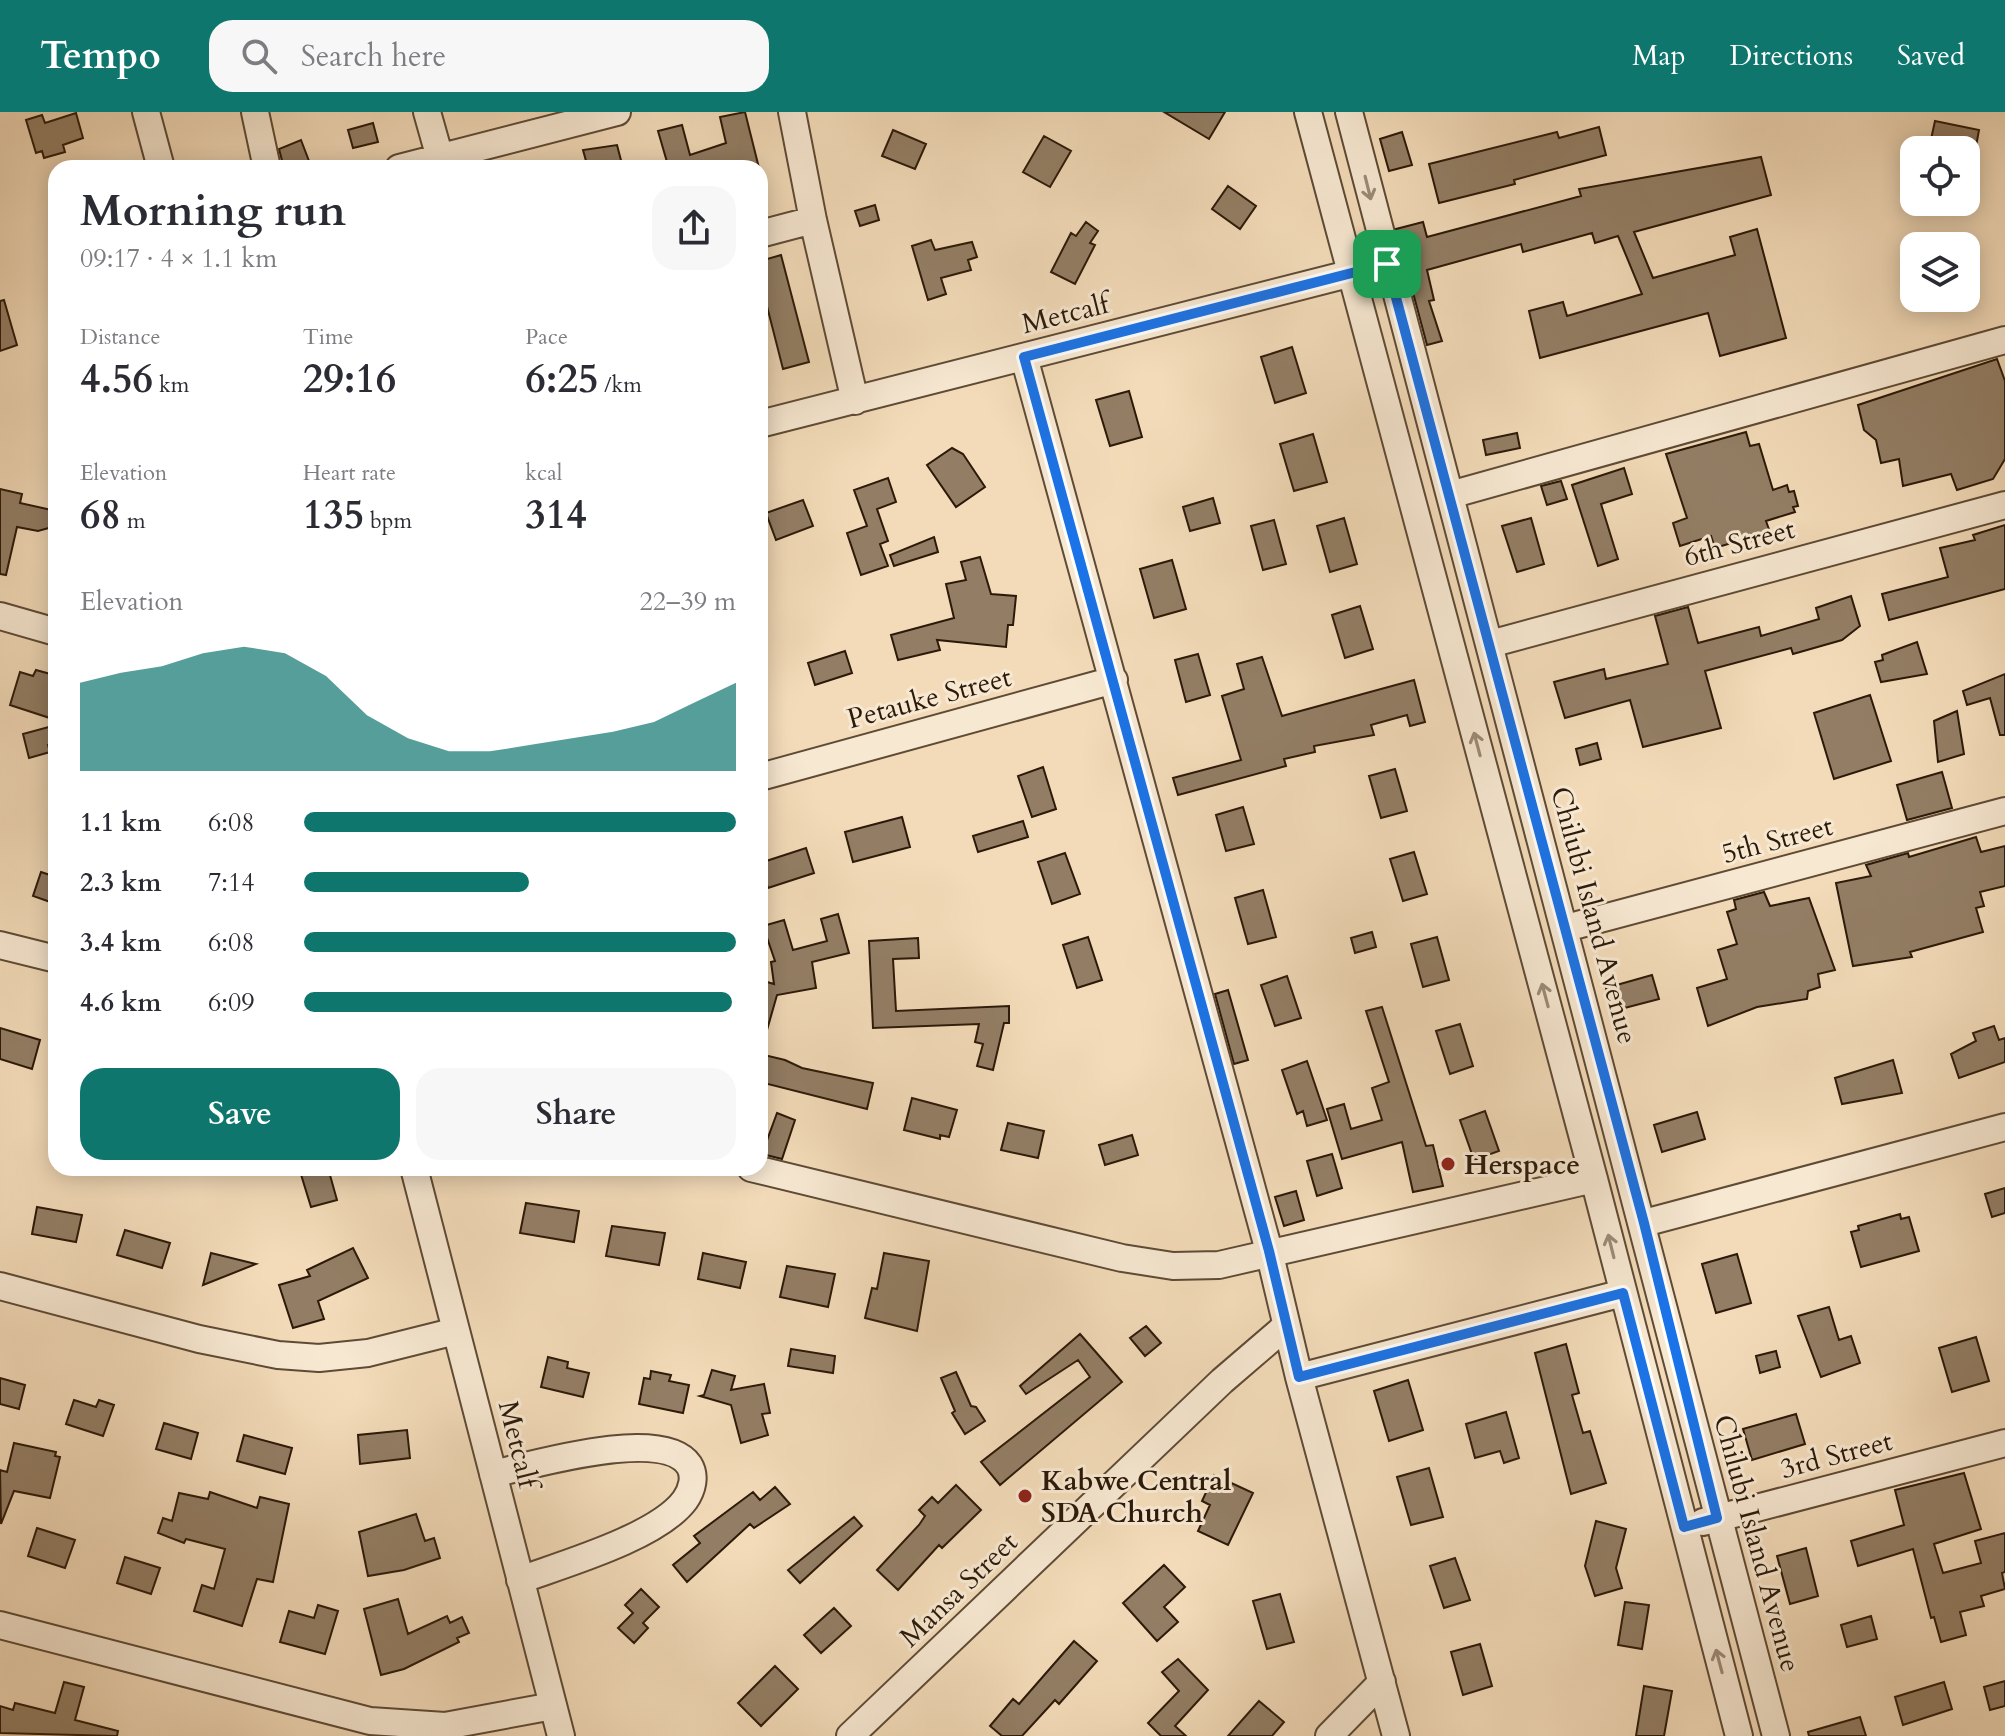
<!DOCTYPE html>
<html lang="en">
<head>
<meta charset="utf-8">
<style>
	body { margin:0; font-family:Cardo,serif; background:#f7f7f7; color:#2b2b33; height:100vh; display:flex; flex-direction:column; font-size:30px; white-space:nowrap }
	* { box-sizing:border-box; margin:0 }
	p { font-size:26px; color:#7c7c81 }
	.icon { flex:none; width:44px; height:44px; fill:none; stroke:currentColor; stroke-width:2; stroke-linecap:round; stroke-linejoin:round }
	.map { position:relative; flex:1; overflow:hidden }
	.details { position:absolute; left:48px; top:48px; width:720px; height:1016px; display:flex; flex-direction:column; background:#fff; border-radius:24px; box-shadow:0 4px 20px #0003 }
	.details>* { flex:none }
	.buttons { position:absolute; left:1900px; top:24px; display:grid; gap:16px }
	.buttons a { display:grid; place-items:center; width:80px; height:80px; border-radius:16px; background:#fff; box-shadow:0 4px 20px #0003; font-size:40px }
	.pin { position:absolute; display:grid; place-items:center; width:68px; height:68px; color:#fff; margin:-34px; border-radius:16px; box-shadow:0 4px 12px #0006 }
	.round { display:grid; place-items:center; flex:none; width:84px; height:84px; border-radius:24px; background:#f7f7f7 }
	.summary { display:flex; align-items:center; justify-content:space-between; height:136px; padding:0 32px }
	h1 { font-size:44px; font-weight:700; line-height:60px }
	.stats { display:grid; grid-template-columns:repeat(3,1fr); gap:12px; height:136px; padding:8px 32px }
	.stats div { display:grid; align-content:center }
	.stats b { font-size:40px; font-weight:700 }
	.stats small { font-size:22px; font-weight:400 }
	.stats p { font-size:22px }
	.chart { height:224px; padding:16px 32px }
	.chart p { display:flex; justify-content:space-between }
	.chart svg { width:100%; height:144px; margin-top:8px; fill:#0f766e; opacity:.7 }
	.action { display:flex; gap:16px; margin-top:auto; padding:16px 32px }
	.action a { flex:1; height:92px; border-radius:24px; background:#0f766e; color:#fff; font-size:32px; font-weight:700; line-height:92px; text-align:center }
	.action a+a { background:#f7f7f7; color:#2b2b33 }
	ul { padding:0 32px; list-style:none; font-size:26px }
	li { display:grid; grid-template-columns:128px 96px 1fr; align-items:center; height:60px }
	li i { height:20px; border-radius:10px; background:#0f766e }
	header { display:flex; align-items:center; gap:48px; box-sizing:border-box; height:112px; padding:0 40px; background:#0f766e; color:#fff }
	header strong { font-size:38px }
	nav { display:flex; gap:44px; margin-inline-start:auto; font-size:28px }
	.search { width:560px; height:72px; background:#f7f7f7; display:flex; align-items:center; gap:20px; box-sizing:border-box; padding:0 28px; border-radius:24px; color:#7c7c81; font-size:30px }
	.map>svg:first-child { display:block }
	.building { fill:#937e65; stroke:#2c1909; stroke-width:2 }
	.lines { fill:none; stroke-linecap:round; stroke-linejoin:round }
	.minor-casing { stroke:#5e4a35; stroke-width:30 }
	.minor { stroke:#f7e8d2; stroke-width:26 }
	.oneway { stroke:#9c8b78 }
	.route-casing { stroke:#fff; stroke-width:16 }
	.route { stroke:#1a73e8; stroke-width:10 }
	.poi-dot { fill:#8f2418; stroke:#f7e8d2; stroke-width:3 }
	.labels { text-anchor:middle; stroke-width:6; stroke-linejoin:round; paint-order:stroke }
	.street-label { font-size:28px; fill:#2c1909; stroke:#f7e8d2 }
	.poi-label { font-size:28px; font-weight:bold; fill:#2c1909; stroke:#f7e8d2; text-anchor:start }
</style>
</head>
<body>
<header>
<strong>Tempo</strong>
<div class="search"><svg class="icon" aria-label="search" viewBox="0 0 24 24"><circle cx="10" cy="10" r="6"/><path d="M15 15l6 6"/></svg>Search here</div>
<nav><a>Map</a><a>Directions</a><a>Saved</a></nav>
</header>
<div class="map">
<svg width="2005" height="1624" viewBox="0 0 2005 1624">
	<rect width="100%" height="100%" fill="#f3dbb9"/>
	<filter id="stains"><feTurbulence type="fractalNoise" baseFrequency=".0025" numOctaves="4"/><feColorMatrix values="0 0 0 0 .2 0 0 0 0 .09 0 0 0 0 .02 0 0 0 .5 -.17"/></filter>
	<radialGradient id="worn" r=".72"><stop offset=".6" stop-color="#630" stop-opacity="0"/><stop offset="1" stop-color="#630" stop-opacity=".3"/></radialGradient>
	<path class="building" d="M745,0L759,56H659L658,52L667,50L658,19L682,13L690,43L726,31L720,5Z
		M1164,0H1225L1209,27Z
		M76,1L83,26L63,33L65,40L44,46L42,39L36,41L26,8L42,3L45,11Z
		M1935,9L1979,18L1975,40L1930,32Z
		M373,11L378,30L353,36L348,18Z
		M1599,15L1606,43L1514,68L1515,72L1439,91L1429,52L1557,20L1559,26Z
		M893,18L926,32L915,57L882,44Z
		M1402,20L1412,53L1389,59L1380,27Z
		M1044,24L1071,39L1050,75L1023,60Z
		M301,28L309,49L284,56L279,37Z
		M617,33L623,56H588L583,38Z
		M1761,45L1771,83L1634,120L1653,166L1735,143L1730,125L1757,117L1786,226L1720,244L1708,201L1540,246L1529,199L1563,190L1567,204L1642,182L1618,124L1595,131L1592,121L1523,140L1521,132L1427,158L1434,188L1429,189L1442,229L1427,233L1396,117L1423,110L1427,125L1581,84L1579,77Z
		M1228,74L1256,94L1240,117L1212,97Z
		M875,93L879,108L860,114L855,99Z
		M1086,110L1098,119L1090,131L1095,133L1075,172L1051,160L1071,121L1076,124Z
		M931,128L935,138L972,130L977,145L968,148L971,158L941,166L946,182L928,188L912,134Z
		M781,143L809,250L783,257L760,167V149Z
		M4,188L17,233L0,239V189Z
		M1292,235L1306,281L1275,291L1261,245Z
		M1997,247L2005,269V347L1993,367L1957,378L1951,362L1903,374L1899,347L1881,351L1876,328L1864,318L1858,293Z
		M1129,279L1142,325L1110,334L1096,288Z
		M1746,320L1750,334L1759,332L1773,378L1787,373L1789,380L1794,379L1798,394L1793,395L1795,400L1766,409L1771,423L1752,429L1751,425L1715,436L1711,424L1680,434L1673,411L1687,406L1666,342Z
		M1517,321L1520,336L1486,343L1483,328Z
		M1313,322L1327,370L1294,379L1280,332Z
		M952,336L963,342L985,375L956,395L927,353Z
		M1624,356L1632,382L1601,392L1618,447L1598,454L1572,373Z
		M888,366L896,390L877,397L888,429L880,432L888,454L861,463L847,421L867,414L854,378Z
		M1561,369L1567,387L1547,393L1541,374Z
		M0,377L22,382L20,391L56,399V414L38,419L17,415L6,463L0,462Z
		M1213,386L1220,411L1190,419L1183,395Z
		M803,388L813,414L776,428L766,401Z
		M1344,406L1357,452L1330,460L1317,414Z
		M1531,406L1544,452L1517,460L1502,414Z
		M1274,408L1286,452L1263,458L1251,414Z
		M2005,413V477L1889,508L1882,482L1948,465L1940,436L1975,428L1973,423Z
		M934,425L938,440L894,454L890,443Z
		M980,445L991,482L1016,484L1013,513H1008L1006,535L937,528L940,538L898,548L891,523L954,506L946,472L966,468L961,450Z
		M1172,448L1186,497L1154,506L1140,457Z
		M1851,484L1860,514L1842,528L1793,542L1791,536L1705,559L1721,616L1643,635L1630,588L1565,606L1554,570L1604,557L1606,567L1668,552L1655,504L1688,495L1698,531L1759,515L1761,524L1819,507L1816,496Z
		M1360,494L1373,537L1345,546L1332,503Z
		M1917,530L1927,562L1881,570L1875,550L1883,548L1882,543Z
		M845,539L852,561L815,573L808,551Z
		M1198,542L1210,583L1186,590L1175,548Z
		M1262,545L1282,604L1414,568L1425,610L1410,614L1407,603L1371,613L1374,623L1314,634L1315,640L1284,647L1286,654L1178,683L1173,666L1241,648L1222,584L1244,577L1237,552Z
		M36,558L54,563L50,576L56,578V608L10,593L20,560L33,564Z
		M2005,562V623H2000L1990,586L1967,593L1963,579Z
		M1870,583L1891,649L1834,667L1814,601Z
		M1957,599L1964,642L1938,650L1934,609Z
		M56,613V631L48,633L50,640L29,646L23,622Z
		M1597,631L1601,647L1580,653L1576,637Z
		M1043,655L1056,697L1032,705L1018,664Z
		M1395,657L1407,699L1381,706L1369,664Z
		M1942,660L1952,696L1907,708L1897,673Z
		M1243,695L1254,732L1226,739L1216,703Z
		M902,705L910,735L853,750L845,720Z
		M1023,709L1028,725L978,740L973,724Z
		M1976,725L1981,740L2005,734V774L1980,780L1984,794L1976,796L1983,820L1910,840L1912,845L1853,854L1836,771L1871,764L1866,753L1908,741L1909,745Z
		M806,736L814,761L768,776L760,751Z
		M1414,740L1427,782L1403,789L1390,747Z
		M1065,741L1080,782L1052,792L1038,750Z
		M41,760L56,765V792L33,784Z
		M1263,778L1276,825L1248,832L1235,786Z
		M1764,780L1770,794L1809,786L1835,858L1818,862L1820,875L1808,879L1807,887L1757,895L1708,914L1697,876L1727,867L1718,838L1737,832L1727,800L1736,797L1734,788Z
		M838,802L849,841L812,850L816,876L777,883L765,925H760V868L774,872L771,850L775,849L763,814L784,808L793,838L827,829L821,807Z
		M1372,820L1376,835L1355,841L1351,826Z
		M1088,825L1102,868L1077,876L1063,833Z
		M1437,825L1449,868L1423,875L1411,832Z
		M918,826L919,846L893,847L896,899L1009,894V911H1004L993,958L977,954L983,932L975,930L979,912L873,916L869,829Z
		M1652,863L1659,887L1613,899L1606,876Z
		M1287,864L1301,906L1275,914L1261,873Z
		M1228,878L1248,948L1234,952L1215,882Z
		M1382,895L1426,1034L1433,1033L1443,1074L1413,1080L1402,1030L1342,1047L1327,997L1344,992L1351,1017L1382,1008L1372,976L1389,970L1366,899Z
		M1460,912L1473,954L1450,962L1436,919Z
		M1994,914L1999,928L2005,926V950L1959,966L1951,942L1976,929L1973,921Z
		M0,916L40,928L32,957L0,947Z
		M760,942L785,948L802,956L873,971L867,997L760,970Z
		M1893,948L1902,981L1842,992L1835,966Z
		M1307,949L1327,1008L1307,1014L1303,999L1297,1002L1282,958Z
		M912,986L957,998L949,1025L940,1023V1027L904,1018Z
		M1485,999L1499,1039L1474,1048L1460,1008Z
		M1697,1000L1705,1027L1662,1040L1654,1013Z
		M777,1001L795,1008L782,1047L762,1042Z
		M1008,1011L1044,1019L1038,1046L1001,1038Z
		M1132,1023L1138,1043L1105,1053L1099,1033Z
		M1332,1042L1342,1076L1317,1084L1307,1049Z
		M299,1056H328L337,1088L311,1095Z
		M2005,1076V1101L1992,1105L1985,1082Z
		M1296,1079L1304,1108L1284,1114L1275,1085Z
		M526,1091L579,1099L574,1130L520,1121Z
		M37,1095L82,1103L76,1130L32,1122Z
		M1900,1102L1901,1107L1909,1105L1919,1139L1861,1155L1851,1120L1859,1118L1858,1114Z
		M612,1114L665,1121L659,1153L606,1144Z
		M125,1118L170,1131L162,1156L117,1143Z
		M353,1136L368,1166L318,1189L324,1207L293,1216L279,1173L310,1164L307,1158Z
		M211,1141L256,1152L203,1173Z
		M703,1141L746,1150L740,1176L698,1167Z
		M884,1141L929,1149L917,1219L865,1206L872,1176L877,1177Z
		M1737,1142L1751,1191L1716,1201L1702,1152Z
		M787,1154L835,1162L828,1195L780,1185Z
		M1829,1195L1839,1228L1851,1224L1860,1251L1821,1265L1798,1204Z
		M1146,1214L1161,1231L1145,1244L1130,1226Z
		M1080,1222L1122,1270L1000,1373L981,1350L1090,1265L1078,1248L1026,1282L1020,1274Z
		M1976,1225L1989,1269L1952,1280L1939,1236Z
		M1566,1232L1579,1281L1572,1283L1583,1321L1590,1319L1606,1371L1571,1382L1535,1241Z
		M791,1237L835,1244L833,1261L788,1254Z
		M1776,1239L1780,1255L1760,1261L1756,1244Z
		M548,1245L568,1250L567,1256L589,1261L583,1285L541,1275Z
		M712,1258L735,1264L731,1278L764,1272L770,1301L762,1302L768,1323L741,1331L731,1293L700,1284L704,1283Z
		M651,1259L671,1263L669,1269L689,1273L683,1301L639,1292L644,1266L650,1267Z
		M956,1260L971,1294L976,1295L985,1309L965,1322L952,1301L955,1299L941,1266Z
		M0,1266L25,1273L19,1297L0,1292Z
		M1408,1268L1423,1318L1389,1329L1374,1279Z
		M74,1288L96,1295L99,1288L114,1293L103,1324L66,1312Z
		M1506,1300L1519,1346L1504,1351L1500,1339L1475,1346L1466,1312Z
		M1796,1302L1805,1332L1752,1348L1743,1317Z
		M164,1311L198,1321L191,1347L156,1337Z
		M407,1318L410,1346L360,1352L358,1323Z
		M244,1323L292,1336L285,1362L237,1349Z
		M14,1331L56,1340L55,1344L60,1345L50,1386L14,1379L1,1412L0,1358L7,1360Z
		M1429,1356L1443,1405L1411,1413L1397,1365Z
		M1964,1361L1981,1417L1934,1432L1943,1461L1981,1451L1975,1429L2005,1421V1460L2002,1461L2005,1477L1981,1484L1984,1494L1960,1500L1966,1523L1941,1530L1934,1505L1931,1506L1913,1437L1858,1454L1851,1429L1904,1413L1895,1378Z
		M1214,1363L1253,1381L1228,1433L1198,1419L1210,1393L1202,1389Z
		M956,1373L981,1398L942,1436L939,1433L898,1478L877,1458L919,1413L925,1404L919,1398L932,1385L938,1391Z
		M775,1375L790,1392L754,1416L750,1412L687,1470L673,1453L700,1431L694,1424L753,1380L760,1388Z
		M210,1380L257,1396L260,1385L289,1392L273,1470L257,1467L242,1514L194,1499L202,1473L214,1477L225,1437L186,1427L184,1431L158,1421L163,1406L172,1409L179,1381L208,1387Z
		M416,1402L425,1429L434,1426L440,1446L404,1458L368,1464L359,1420Z
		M854,1405L862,1414L800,1471L788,1458Z
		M1596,1409L1626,1417L1616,1456L1622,1476L1595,1484L1585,1454Z
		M37,1416L75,1428L65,1456L28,1444Z
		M1806,1436L1818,1484L1790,1492L1777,1444Z
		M125,1445L160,1456L151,1482L117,1471Z
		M1455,1446L1470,1488L1444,1496L1430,1454Z
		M1164,1453L1185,1475L1164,1495L1178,1510L1157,1529L1123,1491Z
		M641,1477L659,1495L643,1511L648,1516L634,1531L618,1516L633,1501L625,1493Z
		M1280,1482L1294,1530L1267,1537L1253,1489Z
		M398,1487L408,1522L447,1504L450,1511L462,1505L469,1521L457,1526L459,1530L404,1557L381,1563L364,1497Z
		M1625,1490L1649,1493L1642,1537L1618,1533Z
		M318,1493L338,1499L325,1542L280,1530L289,1499L314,1506Z
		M834,1496L851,1514L821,1541L804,1523Z
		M1871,1504L1877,1527L1847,1535L1841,1513Z
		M1074,1529L1097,1549L1059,1592L1055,1588L1022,1624H1002L990,1614L1013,1587L1019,1592Z
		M1480,1532L1492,1574L1463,1583L1451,1540Z
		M1178,1547L1208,1578L1175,1614L1186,1624H1161L1148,1611L1179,1579L1162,1560Z
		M775,1554L798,1577L761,1614L738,1591Z
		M2005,1569V1594L1990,1598L1984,1575Z
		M64,1570L84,1575L75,1608L118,1619L117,1624L0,1621V1594L13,1598L15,1591L55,1601Z
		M1944,1570L1952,1597L1903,1613L1895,1585Z
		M1644,1574L1672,1579L1664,1624H1636Z
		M1259,1589L1284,1610L1272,1624H1228Z
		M1860,1605L1866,1624H1809L1808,1620Z"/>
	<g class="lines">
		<defs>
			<path id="minor" d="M146,0L161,56
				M255,0L267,56
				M427,0L440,46
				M792,0L813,108L855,289
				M1308,0L1594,1067L1739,1624
				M1349,0L1776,1624
				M399,56L617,0
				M760,122L813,108
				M1024,245L1269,1139L1299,1265L1396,1624
				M760,312L1368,157
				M1450,383L2005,228
				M0,504L56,520
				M1490,532L2005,393
				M760,665L1114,568
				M1566,816L2005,699
				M0,833L56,847
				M414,1056L561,1624
				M751,1056L1122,1146L1173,1154L1219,1153L1594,1067
				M1644,1111L2005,1015
				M0,1174L199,1227L278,1243L319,1246L368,1241L456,1219
				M1299,1265L1623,1181
				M493,1362C532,1353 663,1314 689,1353C696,1364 692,1378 685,1388C658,1425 564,1452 520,1468
				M1703,1410L2005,1331
				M0,1513L370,1609L445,1614L553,1594
				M850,1624L1222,1269L1286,1214
				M1329,1624L1382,1570"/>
		</defs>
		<use href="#minor" class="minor-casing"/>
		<use href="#minor" class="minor"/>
	</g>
	<defs><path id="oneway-shaft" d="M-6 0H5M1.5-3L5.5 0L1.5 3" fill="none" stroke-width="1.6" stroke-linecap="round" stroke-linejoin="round" transform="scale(2)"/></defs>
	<g class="oneway">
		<use href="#oneway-shaft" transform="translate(1368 76) rotate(76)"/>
		<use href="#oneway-shaft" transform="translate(1477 632) rotate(-105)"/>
		<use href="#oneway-shaft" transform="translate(1545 883) rotate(-105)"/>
		<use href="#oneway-shaft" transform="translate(1611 1134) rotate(-104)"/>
		<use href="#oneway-shaft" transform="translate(1719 1549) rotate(-105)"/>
	</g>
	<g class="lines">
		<defs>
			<path id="route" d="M1387,152L1644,1111L1717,1406L1684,1415L1623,1181L1299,1265L1269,1139L1024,245Z"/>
		</defs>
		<use href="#route" class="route-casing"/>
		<use href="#route" class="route"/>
	</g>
	<g class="poi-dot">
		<circle cx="1448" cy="1052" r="8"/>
		<circle cx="1025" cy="1384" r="8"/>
	</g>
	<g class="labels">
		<g class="street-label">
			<text transform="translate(1065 201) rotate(-14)" y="10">Metcalf</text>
			<text transform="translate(1739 430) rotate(-15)" y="10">6th Street</text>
			<text transform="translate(929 585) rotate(-15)" y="10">Petauke Street</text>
			<text transform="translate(1777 727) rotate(-15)" y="10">5th Street</text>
			<text transform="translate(1595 803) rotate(75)" y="10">Chilubi Island Avenue</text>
			<text transform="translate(519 1332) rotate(76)" y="10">Metcalf</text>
			<text transform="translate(1836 1342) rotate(-15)" y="10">3rd Street</text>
			<text transform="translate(1758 1431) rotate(75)" y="10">Chilubi Island Avenue</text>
			<text transform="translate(958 1477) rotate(-44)" y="10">Mansa Street</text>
		</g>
		<g class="poi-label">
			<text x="1464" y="1062">Herspace</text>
			<text x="1041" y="1378">Kabwe Central<tspan x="1041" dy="32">SDA Church</tspan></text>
		</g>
	</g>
	<rect width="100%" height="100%" filter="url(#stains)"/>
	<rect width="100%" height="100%" fill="url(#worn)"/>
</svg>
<div class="buttons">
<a><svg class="icon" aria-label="locate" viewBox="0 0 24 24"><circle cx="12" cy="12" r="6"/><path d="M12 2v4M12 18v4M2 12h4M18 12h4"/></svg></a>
<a><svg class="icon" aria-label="layers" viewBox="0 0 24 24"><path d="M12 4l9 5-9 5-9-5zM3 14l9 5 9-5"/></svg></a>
</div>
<div class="pin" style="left:1387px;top:152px;background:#1e9e55"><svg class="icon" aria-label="arrive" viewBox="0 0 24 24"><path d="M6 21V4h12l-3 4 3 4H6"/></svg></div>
<section class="details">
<div class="summary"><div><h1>Morning run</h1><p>09:17 · 4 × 1.1 km</p></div><a class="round"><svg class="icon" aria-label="share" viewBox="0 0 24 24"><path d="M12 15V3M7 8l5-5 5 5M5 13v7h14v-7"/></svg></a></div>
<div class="stats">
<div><p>Distance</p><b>4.56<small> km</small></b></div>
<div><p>Time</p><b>29:16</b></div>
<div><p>Pace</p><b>6:25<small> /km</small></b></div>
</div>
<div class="stats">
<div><p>Elevation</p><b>68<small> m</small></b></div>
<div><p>Heart rate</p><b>135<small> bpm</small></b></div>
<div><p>kcal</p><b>314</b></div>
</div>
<div class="chart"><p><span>Elevation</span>22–39 m</p>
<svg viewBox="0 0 160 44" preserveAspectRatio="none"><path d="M0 44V17L10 14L20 12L30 8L40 6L50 8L60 15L70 27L80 34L90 38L100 38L110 36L120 34L130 32L140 29L150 23L160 17V44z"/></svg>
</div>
<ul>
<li><b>1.1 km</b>6:08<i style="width:100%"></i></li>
<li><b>2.3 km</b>7:14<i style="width:52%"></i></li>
<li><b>3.4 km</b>6:08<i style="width:100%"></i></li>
<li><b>4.6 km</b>6:09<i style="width:99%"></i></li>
</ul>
<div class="action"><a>Save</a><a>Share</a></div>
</section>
</div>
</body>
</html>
